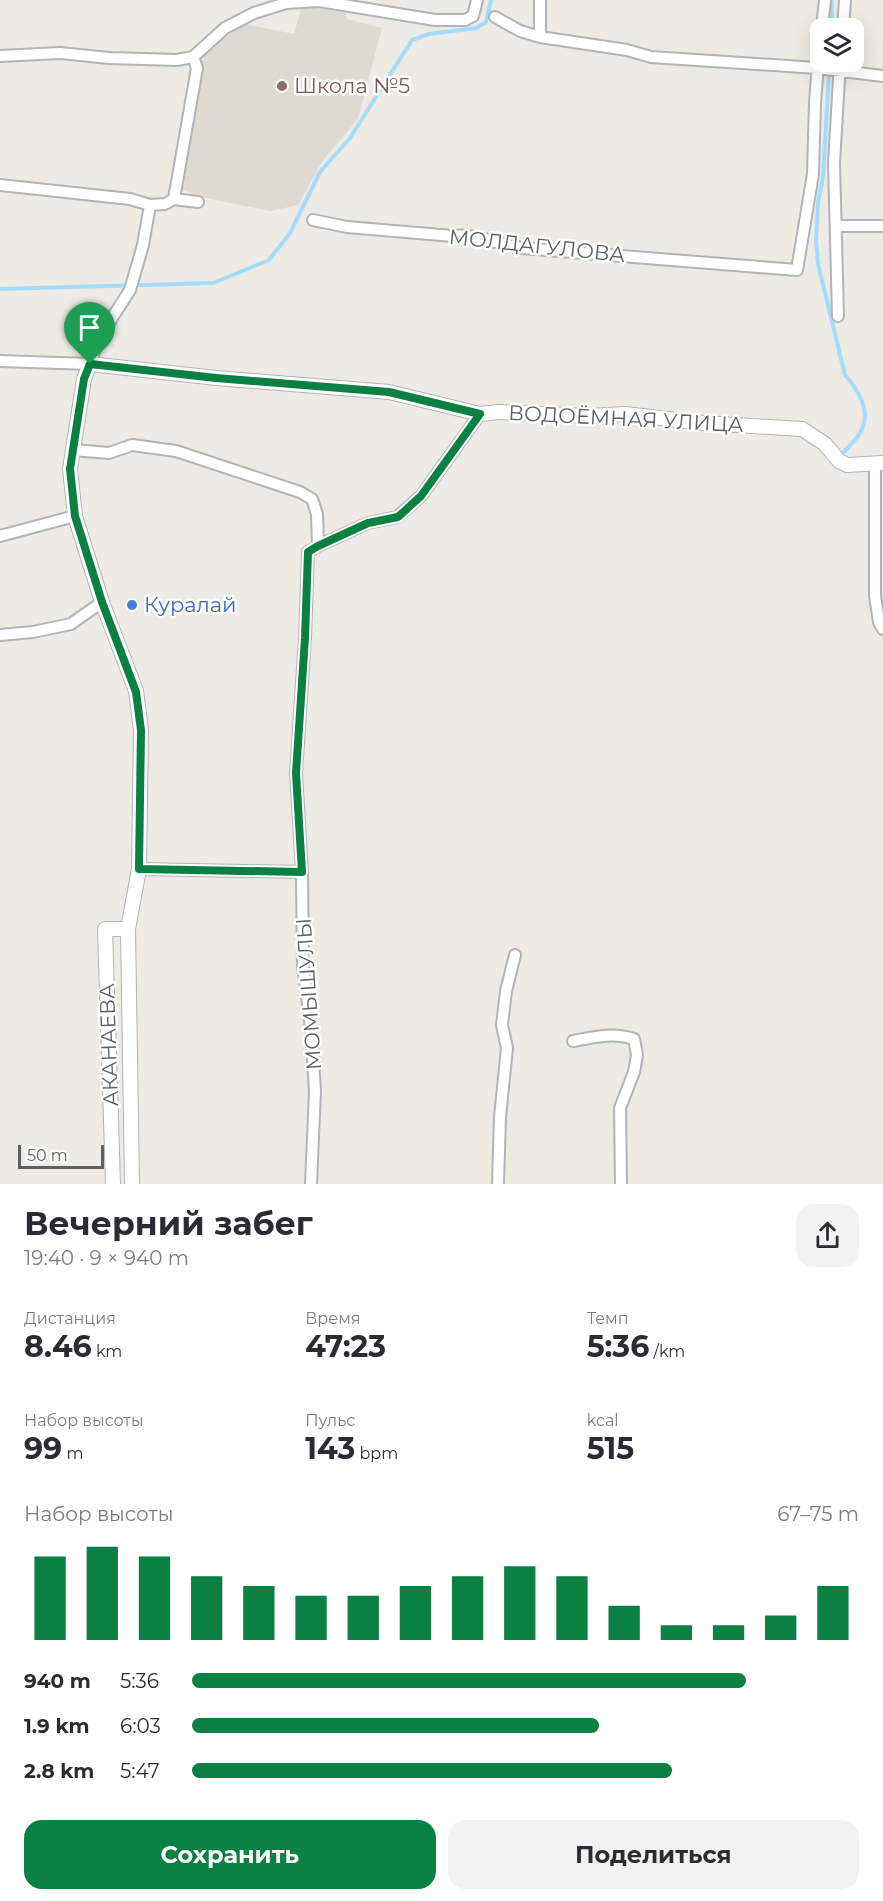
<!DOCTYPE html>
<html lang="ru">
<head>
<meta charset="utf-8">
<style>
	body { margin:0; font-family:Montserrat,sans-serif; background:#f2f2f3; color:#2b2b33; height:100vh; display:flex; flex-direction:column; font-size:22px; white-space:nowrap }
	* { box-sizing:border-box; margin:0 }
	p { font-size:20px; color:#7c7c81 }
	.icon { flex:none; width:33px; height:33px; fill:none; stroke:currentColor; stroke-width:2; stroke-linecap:round; stroke-linejoin:round }
	.map { position:relative; height:1184px; overflow:hidden }
	.panel { display:flex; flex-direction:column; background:#fff; flex:1 }
	.panel>* { flex:none }
	.buttons { position:absolute; left:810px; top:18px; display:grid; gap:12px }
	.buttons a { display:grid; place-items:center; width:54px; height:54px; border-radius:12px; background:#fff; box-shadow:0 6px 24px #0002; font-size:30px }
	.scale { position:absolute; left:18px; bottom:15px; width:86px; box-sizing:border-box; padding-left:6px; border:3px solid #5c6064; border-top:0; font-size:16px; line-height:21px; white-space:nowrap; color:#5c6064; -webkit-text-stroke:4px #fff; paint-order:stroke }
	.pin { position:absolute; display:grid; place-items:center; width:51px; height:51px; color:#fff; margin:-62px -26px; border-radius:50% 50% 50% 0; rotate:-45deg; box-shadow:0 0 6px #0007 }
	.pin .icon { rotate:45deg }
	.round { display:grid; place-items:center; flex:none; width:63px; height:63px; border-radius:18px; background:#f2f2f3 }
	.headline { display:flex; align-items:center; justify-content:space-between; height:102px; padding:0 24px }
	h1 { font-size:33px; font-weight:700; line-height:45px }
	.figures { display:grid; grid-template-columns:repeat(3,1fr); gap:9px; height:102px; padding:6px 24px }
	.figures div { display:grid; align-content:center }
	.figures b { font-size:30px; font-weight:700 }
	.figures small { font-size:16px; font-weight:400 }
	.figures p { font-size:16px }
	.chart { height:168px; padding:12px 24px }
	.chart p { display:flex; justify-content:space-between }
	.chart svg { width:100%; height:108px; margin-top:6px; stroke:#0b8043; stroke-width:6 }
	.primary-button { display:flex; gap:12px; margin-top:auto; padding:12px 24px }
	.primary-button a { flex:1; height:69px; border-radius:18px; background:#0b8043; color:#fff; font-size:24px; font-weight:700; line-height:69px; text-align:center }
	.primary-button a+a { background:#f2f2f3; color:#2b2b33 }
	ul { padding:0 24px; list-style:none; font-size:20px }
	li { display:grid; grid-template-columns:96px 72px 1fr; align-items:center; height:45px }
	li i { height:15px; border-radius:8px; background:#0b8043 }
	.map>svg:first-child { display:block }
	.education { fill:#dedad2 }
	.lines { fill:none; stroke-linecap:round; stroke-linejoin:round }
	.stream { stroke:#a5dbfd; stroke-width:4 }
	.street-casing { stroke:#b1b5b9; stroke-width:14 }
	.secondary-casing { stroke:#b0b4b9; stroke-width:16 }
	.street { stroke:#fff; stroke-width:10 }
	.secondary { stroke:#fff; stroke-width:14 }
	.route-casing { stroke:#fff; stroke-width:12 }
	.route { stroke:#0b8043; stroke-width:8 }
	.education-dot { fill:#8d6e63; stroke:#fff; stroke-width:2 }
	.shop-dot { fill:#3f7fe0; stroke:#fff; stroke-width:2 }
	.labels { text-anchor:middle; stroke-width:5; stroke-linejoin:round; paint-order:stroke }
	.education-label { font-size:21px; fill:#785e54; stroke:#fff; text-anchor:start }
	.street-label { font-size:21px; fill:#5c6064; stroke:#fff }
	.shop-label { font-size:21px; fill:#366cbe; stroke:#fff; text-anchor:start }
</style>
</head>
<body>
<div class="map">
<svg width="883" height="1184" viewBox="0 0 883 1184">
	<rect width="100%" height="100%" fill="#eeebe4"/>
	<path class="education" d="M302,6L346,13V19L382,28L358,119L323,160L298,205L271,211L200,197L179,188L204,53L244,24L294,34Z"/>
	<g class="lines">
		<path class="stream" d="M831,28L832,0
			M829,74L823,178L818,202L816,240L818,264L845,375C857,389 871,409 862,429C859,437 850,445 844,452
			M0,289L213,283L269,260L290,233L320,172L350,138L412,40L429,34L476,28L486,22L491,0"/>
		<defs>
			<path id="street" d="M495,17L520,31L540,37L627,50L651,57L817,68L883,76
				M822,28L825,0
				M843,28L845,0
				M540,37V0
				M0,56L60,53L109,58L177,60L193,57L225,28L254,13L286,3L319,1L435,20H465L473,16L477,0
				M0,185L130,199L150,205L165,204L174,199L198,202
				M174,199L197,68L193,57
				M313,220L347,227L453,236C475,233 499,245 522,248L797,270L813,174L815,102L820,39
				M836,226H883
				M838,316L834,163L840,62
				M0,361L90,364L96,347L112,318L130,290L143,245L150,205
				M73,450L109,453L132,445L176,451L300,492L312,499L317,514L318,546
				M875,463V596L879,622L883,629
				M0,536L75,516
				M0,635L33,632L71,624L102,602
				M139,869L302,872
				M573,1041C594,1037 613,1032 634,1039L637,1055L634,1072L620,1108L621,1184
				M311,1184L315,1091L311,1028L303,966L302,872L296,773L305,638L308,552L318,546L368,523L397,517L421,496L480,414
				M498,1184L500,1117L507,1048L502,1025L506,991L515,955"/>
			<path id="secondary" d="M113,1184L105,929H128
				M132,1184L128,929L139,869L141,730L136,691L102,602L75,516L70,469L84,379L90,364L216,378L389,392L480,414L499,412L588,416L625,414L703,423L802,429L825,444L839,461L847,465L883,463"/>
		</defs>
		<use href="#street" class="street-casing"/>
		<use href="#secondary" class="secondary-casing"/>
		<use href="#street" class="street"/>
		<use href="#secondary" class="secondary"/>
	</g>
	<g class="lines">
		<defs>
			<path id="route" d="M90,364L216,378L389,392L480,414L421,496L398,517L368,523L318,546L308,552L305,638L296,773L302,872L139,869L141,730L136,692L102,602L75,516L70,469L84,379Z"/>
		</defs>
		<use href="#route" class="route-casing"/>
		<use href="#route" class="route"/>
	</g>
	<circle class="education-dot" cx="282" cy="86" r="6"/>
	<circle class="shop-dot" cx="132" cy="605" r="6"/>
	<g class="labels">
		<g class="education-label">
			<text x="294" y="93">Школа №5</text>
		</g>
		<g class="street-label">
			<text transform="translate(537 246) rotate(6)" y="7">МОЛДАГУЛОВА</text>
			<text transform="translate(626 419) rotate(3)" y="7">ВОДОЁМНАЯ УЛИЦА</text>
			<text transform="translate(309 994) rotate(-94)" y="7">МОМЫШУЛЫ</text>
			<text transform="translate(109 1045) rotate(-92)" y="7">АКАНАЕВА</text>
		</g>
		<g class="shop-label">
			<text x="144" y="612">Куралай</text>
		</g>
	</g>
</svg>
<div class="buttons">
<a><svg class="icon" aria-label="layers" viewBox="0 0 24 24"><path d="M12 4l9 5-9 5-9-5zM3 14l9 5 9-5"/></svg></a>
</div>
<div class="scale">50 m</div>
<div class="pin" style="left:90px;top:364px;background:#1e9e55"><svg class="icon" aria-label="arrive" viewBox="0 0 24 24"><path d="M6 21V4h12l-3 4 3 4H6"/></svg></div>
</div>
<section class="panel">
<div class="headline"><div><h1>Вечерний забег</h1><p>19:40 · 9 × 940 m</p></div><a class="round"><svg class="icon" aria-label="share" viewBox="0 0 24 24"><path d="M12 15V3M7 8l5-5 5 5M5 13v7h14v-7"/></svg></a></div>
<div class="figures">
<div><p>Дистанция</p><b>8.46<small> km</small></b></div>
<div><p>Время</p><b>47:23</b></div>
<div><p>Темп</p><b>5:36<small> /km</small></b></div>
</div>
<div class="figures">
<div><p>Набор высоты</p><b>99<small> m</small></b></div>
<div><p>Пульс</p><b>143<small> bpm</small></b></div>
<div><p>kcal</p><b>515</b></div>
</div>
<div class="chart"><p><span>Набор высоты</span>67–75 m</p>
<svg viewBox="0 0 160 44" preserveAspectRatio="none"><path d="M5 44V10M15 44V6M25 44V10M35 44V18M45 44V22M55 44V26M65 44V26M75 44V22M85 44V18M95 44V14M105 44V18M115 44V30M125 44V38M135 44V38M145 44V34M155 44V22"/></svg>
</div>
<ul>
<li><b>940 m</b>5:36<i style="width:83%"></i></li>
<li><b>1.9 km</b>6:03<i style="width:61%"></i></li>
<li><b>2.8 km</b>5:47<i style="width:72%"></i></li>
</ul>
<div class="primary-button"><a>Сохранить</a><a>Поделиться</a></div>
</section>
</body>
</html>
